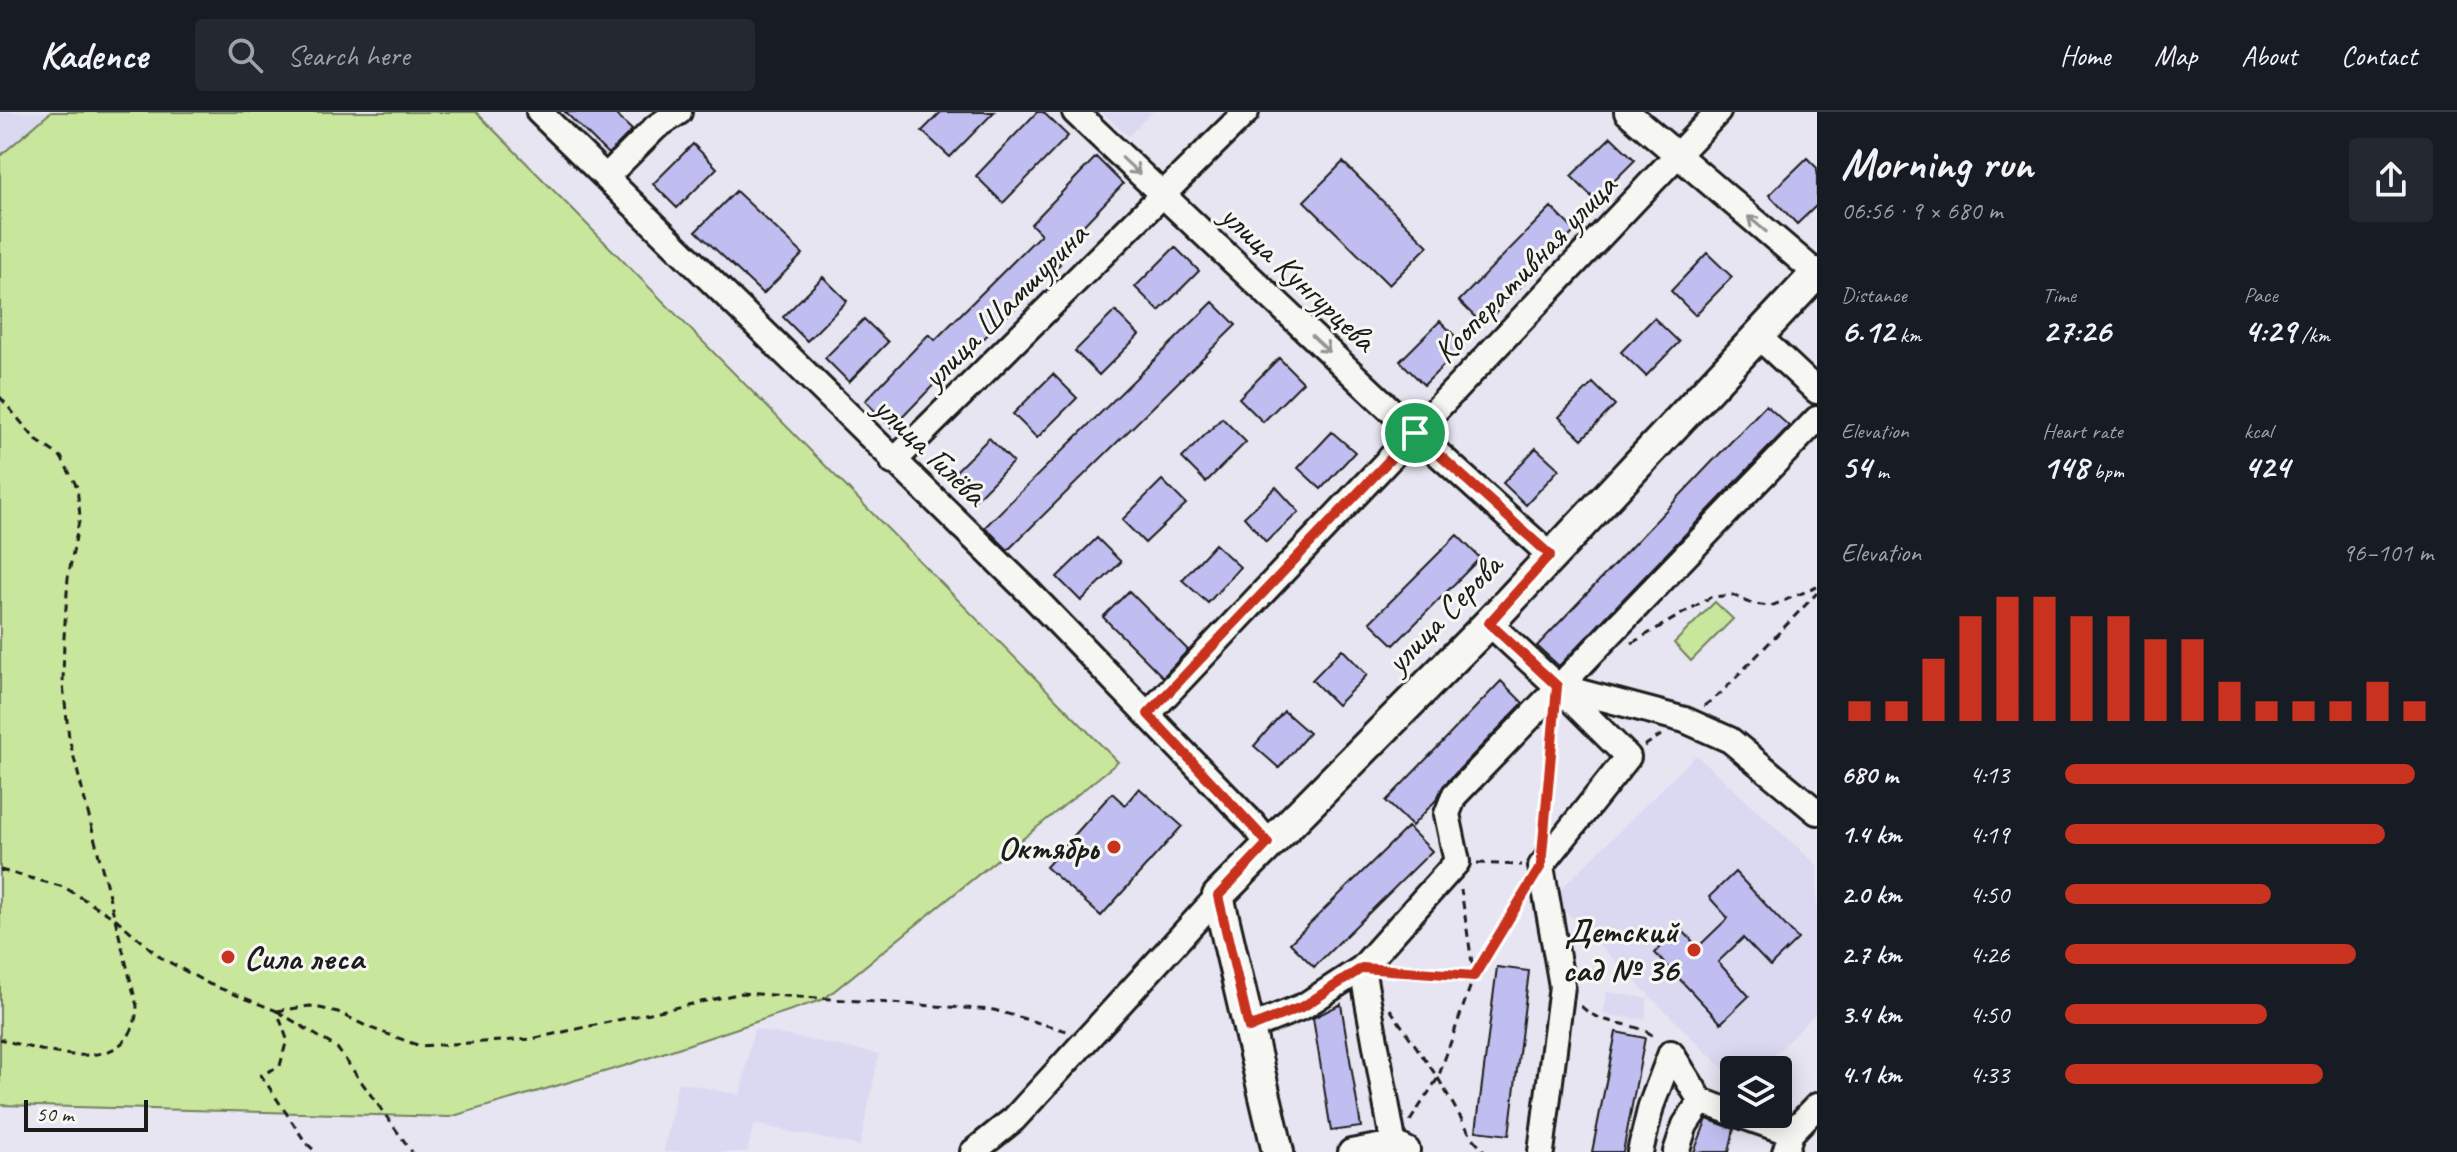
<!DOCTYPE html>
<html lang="en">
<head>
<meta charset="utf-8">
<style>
	body { margin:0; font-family:Caveat,sans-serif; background:#242831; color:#f1f3f6; height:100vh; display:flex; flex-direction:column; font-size:30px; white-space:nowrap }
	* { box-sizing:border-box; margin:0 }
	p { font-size:26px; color:#9ea1a6 }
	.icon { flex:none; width:44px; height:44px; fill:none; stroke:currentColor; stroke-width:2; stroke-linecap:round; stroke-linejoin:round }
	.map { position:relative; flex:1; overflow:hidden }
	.side { display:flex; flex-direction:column; background:#171b24; width:640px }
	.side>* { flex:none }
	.controls { position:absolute; left:1720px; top:944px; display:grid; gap:16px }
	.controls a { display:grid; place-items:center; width:72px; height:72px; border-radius:8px; background:#171b24; box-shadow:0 4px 20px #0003; font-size:40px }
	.scale { position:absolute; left:24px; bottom:20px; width:124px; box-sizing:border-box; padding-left:8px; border:4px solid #1c1c1c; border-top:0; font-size:22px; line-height:28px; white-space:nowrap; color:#1c1c1c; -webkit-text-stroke:6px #f6f6f2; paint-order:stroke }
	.pin { position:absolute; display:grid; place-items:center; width:68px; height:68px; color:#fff; margin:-34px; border:4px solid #fff; border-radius:50%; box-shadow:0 2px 8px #0007 }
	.round { display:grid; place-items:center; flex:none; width:84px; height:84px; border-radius:8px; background:#242831 }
	.summary { display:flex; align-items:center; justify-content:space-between; height:136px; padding:0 24px }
	h1 { font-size:44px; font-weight:600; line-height:60px }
	.figures { display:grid; grid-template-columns:repeat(3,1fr); gap:12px; height:136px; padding:8px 24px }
	.figures div { display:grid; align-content:center }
	.figures b { font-size:34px; font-weight:600 }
	.figures small { font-size:22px; font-weight:400 }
	.figures p { font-size:22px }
	.chart { height:224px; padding:16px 24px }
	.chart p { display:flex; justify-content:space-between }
	.chart svg { width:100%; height:144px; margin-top:8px; stroke:#c8321e; stroke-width:6 }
	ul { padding:0 24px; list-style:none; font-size:26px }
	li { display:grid; grid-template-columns:128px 96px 1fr; align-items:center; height:60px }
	li i { height:20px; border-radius:10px; background:#c8321e }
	header { display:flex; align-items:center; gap:48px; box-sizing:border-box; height:112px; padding:0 40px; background:#171b24; border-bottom:2px solid #363941 }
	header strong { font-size:38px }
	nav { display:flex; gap:44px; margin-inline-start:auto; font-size:28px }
	.search { width:560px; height:72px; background:#242831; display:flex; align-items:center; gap:20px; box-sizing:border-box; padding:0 28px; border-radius:8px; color:#9ea1a6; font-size:30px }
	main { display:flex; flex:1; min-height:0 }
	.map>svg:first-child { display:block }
	.built { fill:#dbd9f1 }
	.green { fill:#c9e69d; stroke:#72815c; stroke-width:2 }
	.building { fill:#c0bef0; stroke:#1c1c1c; stroke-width:2 }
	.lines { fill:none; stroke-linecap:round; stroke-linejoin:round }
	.minor-casing { stroke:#1c1c1c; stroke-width:30 }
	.major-casing { stroke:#1c1c1c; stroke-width:36 }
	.path { stroke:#1c1c1c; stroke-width:3; stroke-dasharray:8 6; stroke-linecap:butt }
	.minor { stroke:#f6f6f2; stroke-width:24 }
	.major { stroke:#f6f6f2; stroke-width:30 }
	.oneway { stroke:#949492 }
	.route-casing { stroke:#fff; stroke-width:16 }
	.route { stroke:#c8321e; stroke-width:10 }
	.poi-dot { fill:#c8321e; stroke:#f6f6f2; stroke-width:3 }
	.labels { text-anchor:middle; stroke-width:6; stroke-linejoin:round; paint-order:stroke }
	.street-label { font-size:34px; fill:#1c1c1c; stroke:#f6f6f2 }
	.poi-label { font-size:34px; font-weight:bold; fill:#1c1c1c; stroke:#f6f6f2; text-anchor:end }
</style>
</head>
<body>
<header>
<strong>Kadence</strong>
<div class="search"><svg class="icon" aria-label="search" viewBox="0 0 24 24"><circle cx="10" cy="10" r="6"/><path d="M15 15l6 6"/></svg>Search here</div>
<nav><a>Home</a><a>Map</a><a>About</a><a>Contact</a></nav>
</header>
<main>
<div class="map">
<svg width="1817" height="1040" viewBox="0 0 1817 1040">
	<rect width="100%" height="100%" fill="#e6e5f1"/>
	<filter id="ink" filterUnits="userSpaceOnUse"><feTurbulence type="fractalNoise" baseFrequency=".0125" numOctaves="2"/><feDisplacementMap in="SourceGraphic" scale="16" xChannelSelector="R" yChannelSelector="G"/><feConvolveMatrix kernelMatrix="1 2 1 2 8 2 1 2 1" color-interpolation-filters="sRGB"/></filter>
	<g filter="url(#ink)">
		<path class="built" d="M0,0H51L0,44Z
			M1102,0H1153L1128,24Z
			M1696,643L1817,753V900L1760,958H1734V968L1552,786Z
			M1606,880L1648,886L1645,908L1603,902Z
			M754,917L879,942L860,1034L754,1012L747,1040H664L678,970L740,983Z"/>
		<path class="green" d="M51,0H476L1118,650L824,887L624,954L450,1005L0,993V44Z
			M1715,490L1733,507L1691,549L1674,531Z"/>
		<path class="building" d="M565,0H613L632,18L608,42Z
			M941,0H994L950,45L922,19Z
			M1037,0H1043L1068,24L1003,91L976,64Z
			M1611,25L1635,48L1595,88L1571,64Z
			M693,32L717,56L677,96L653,72Z
			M1096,45L1123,72L1053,145L1060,152L973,237L970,235L892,316L865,289L929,222L935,228L1041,122L1031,112Z
			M1807,46L1817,56V93L1797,112L1769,83Z
			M1343,50L1428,134L1389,173L1304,89Z
			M736,79L803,142L763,182L696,119Z
			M1551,95L1575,119L1483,213L1459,189Z
			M1175,135L1199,159L1159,199L1135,175Z
			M1707,141L1732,165L1695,203L1671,179Z
			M823,165L847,189L807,229L783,205Z
			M1213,190L1236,213L1008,438L985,415Z
			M1115,199L1139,223L1099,263L1075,239Z
			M1654,206L1679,230L1646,264L1621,240Z
			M864,207L888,230L849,270L825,246Z
			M1440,209L1464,233L1424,273L1400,249Z
			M1279,246L1303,270L1263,310L1239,286Z
			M1053,262L1077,286L1037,326L1013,302Z
			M1593,271L1615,293L1582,327L1559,305Z
			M1766,293L1789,314L1559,554L1537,534Z
			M1222,306L1246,330L1206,370L1182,346Z
			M1332,320L1355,340L1321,377L1298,356Z
			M989,326L1013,350L973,390L949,366Z
			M1536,336L1559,357L1526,393L1503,371Z
			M1162,368L1186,392L1145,431L1122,408Z
			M1276,375L1299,400L1266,430L1244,405Z
			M1457,423L1480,446L1394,533L1370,510Z
			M1097,426L1121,450L1081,489L1057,465Z
			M1215,432L1240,455L1208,491L1182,468Z
			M1129,479L1188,538L1163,565L1103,505Z
			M1342,537L1367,563L1337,593L1312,568Z
			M1501,569L1523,591L1443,674L1437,687L1412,714L1386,689Z
			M1284,599L1309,621L1279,656L1254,634Z
			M1139,676L1182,714L1101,804L1046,755L1112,681L1125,693Z
			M1408,715L1432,739L1314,855L1290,831Z
			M1735,760L1798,827L1770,854L1743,826L1718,850L1749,884L1721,911L1655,841L1680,816L1698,835L1728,806L1709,785Z
			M1497,855L1529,859L1509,1023L1476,1019Z
			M1341,892L1361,1015L1331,1019L1313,906Z
			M1616,920L1645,926L1623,1040H1592Z
			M1707,1007L1734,1017L1729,1040H1694Z"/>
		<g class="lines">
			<defs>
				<path id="minor" d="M539,0L1025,476L1253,712L1268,731
					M1075,0L1415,321L1550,443
					M1627,0L1817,162
					M606,65L656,15L679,0
					M1758,224L1817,279
					M893,350L1246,0
					M1489,511L1557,574L1685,608L1730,628L1817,700
					M1148,602L1718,0
					M1362,856L1395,1040
					M1249,916L1304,894L1362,856L1457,750L1447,702L1454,684L1817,307
					M1737,1002L1791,1021
					M973,1040L1014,1007L1218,784
					M1351,1040L1394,1032L1407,1038
					M1541,1040L1562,874L1541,754L1628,645L1557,574
					M1640,1040L1651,994L1671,941L1701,989
					M1676,1040L1685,1013L1701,989L1734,1001
					M1785,1040L1791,1021L1817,994"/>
				<path id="major" d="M1278,1040L1218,784L1489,511L1817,161"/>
			</defs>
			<use href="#minor" class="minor-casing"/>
			<use href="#major" class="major-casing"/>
			<path class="path" d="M0,285L36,328L61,345L77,375L80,404L68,466L64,525L63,573L69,626L137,894C134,967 47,941 0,927
				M1632,531L1711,485L1733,483L1752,492L1771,494L1817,475
				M1704,594L1721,581L1817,481
				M1644,634L1661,623
				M1544,715L1554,611
				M1477,751L1521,753
				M0,758L64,775L116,807L160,845L209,872L277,899L287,927L280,954L261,963L306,1031L316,1040
				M1388,858L1474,864L1461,778
				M1581,894C1602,916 1636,907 1657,927
				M1390,897L1438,966L1470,1022L1485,1040
				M277,899L310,894L338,900L368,915L420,934L531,927L742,881L994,898L1067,919
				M277,899L337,936L412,1040
				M1410,1009L1438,966L1474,864L1524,782"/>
			<use href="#minor" class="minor"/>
			<use href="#major" class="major"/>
		</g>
		<defs><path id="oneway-shaft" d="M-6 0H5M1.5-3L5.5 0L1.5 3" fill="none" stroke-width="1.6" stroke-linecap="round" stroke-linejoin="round" transform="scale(2)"/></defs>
		<g class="oneway">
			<use href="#oneway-shaft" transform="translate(1131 54) rotate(43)"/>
			<use href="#oneway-shaft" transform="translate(1757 112) rotate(-140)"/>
			<use href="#oneway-shaft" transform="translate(1321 232) rotate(43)"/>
		</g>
	</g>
	<g class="lines" filter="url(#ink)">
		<defs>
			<path id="route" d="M1415,321L1550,443L1489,511L1557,574L1541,754L1474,864L1362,856L1304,894L1249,916L1218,784L1268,731L1148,602Z"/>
		</defs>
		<use href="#route" class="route-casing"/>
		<use href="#route" class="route"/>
	</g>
	<g class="poi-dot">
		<circle cx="1114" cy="735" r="8"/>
		<circle cx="1694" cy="838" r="8"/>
		<circle cx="228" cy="845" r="8"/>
	</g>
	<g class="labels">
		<g class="street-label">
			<text transform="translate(1524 156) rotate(-46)" y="12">Кооперативная улица</text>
			<text transform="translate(1299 165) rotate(43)" y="12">улица Кунгурцева</text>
			<text transform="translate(1004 193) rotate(-45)" y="12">улица Шамшурина</text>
			<text transform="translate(931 338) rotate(44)" y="12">улица Гилёва</text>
			<text transform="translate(1443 501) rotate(-46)" y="12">улица Серова</text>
		</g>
		<g class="poi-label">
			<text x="1098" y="747">Октябрь</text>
			<text x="1678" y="830">Детский<tspan x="1678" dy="39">сад № 36</tspan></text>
			<text x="244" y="857" text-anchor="start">Сила леса</text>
		</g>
	</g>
</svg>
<div class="controls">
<a><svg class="icon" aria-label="layers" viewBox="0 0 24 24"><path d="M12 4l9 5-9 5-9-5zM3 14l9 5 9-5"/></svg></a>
</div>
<div class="scale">50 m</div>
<div class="pin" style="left:1415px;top:321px;background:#1e9e55"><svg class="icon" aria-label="arrive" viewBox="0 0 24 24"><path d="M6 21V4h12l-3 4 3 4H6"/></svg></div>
</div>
<section class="side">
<div class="summary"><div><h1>Morning run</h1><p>06:56 · 9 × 680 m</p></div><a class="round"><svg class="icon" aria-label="share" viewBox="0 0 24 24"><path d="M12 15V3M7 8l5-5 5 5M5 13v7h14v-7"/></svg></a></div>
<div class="figures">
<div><p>Distance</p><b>6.12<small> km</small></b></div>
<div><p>Time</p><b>27:26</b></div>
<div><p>Pace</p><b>4:29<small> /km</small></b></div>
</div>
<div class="figures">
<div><p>Elevation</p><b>54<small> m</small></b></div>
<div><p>Heart rate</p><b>148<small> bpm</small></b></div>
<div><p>kcal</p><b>424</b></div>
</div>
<div class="chart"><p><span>Elevation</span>96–101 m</p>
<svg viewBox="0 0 160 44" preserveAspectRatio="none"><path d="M5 44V38M15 44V38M25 44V25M35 44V12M45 44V6M55 44V6M65 44V12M75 44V12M85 44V19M95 44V19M105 44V32M115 44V38M125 44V38M135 44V38M145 44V32M155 44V38"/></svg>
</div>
<ul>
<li><b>680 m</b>4:13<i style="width:95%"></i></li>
<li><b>1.4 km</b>4:19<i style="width:87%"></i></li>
<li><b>2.0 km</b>4:50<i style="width:56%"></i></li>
<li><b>2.7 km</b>4:26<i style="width:79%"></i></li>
<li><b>3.4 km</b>4:50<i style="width:55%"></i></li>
<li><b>4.1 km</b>4:33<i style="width:70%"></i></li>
</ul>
</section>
</main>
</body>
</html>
